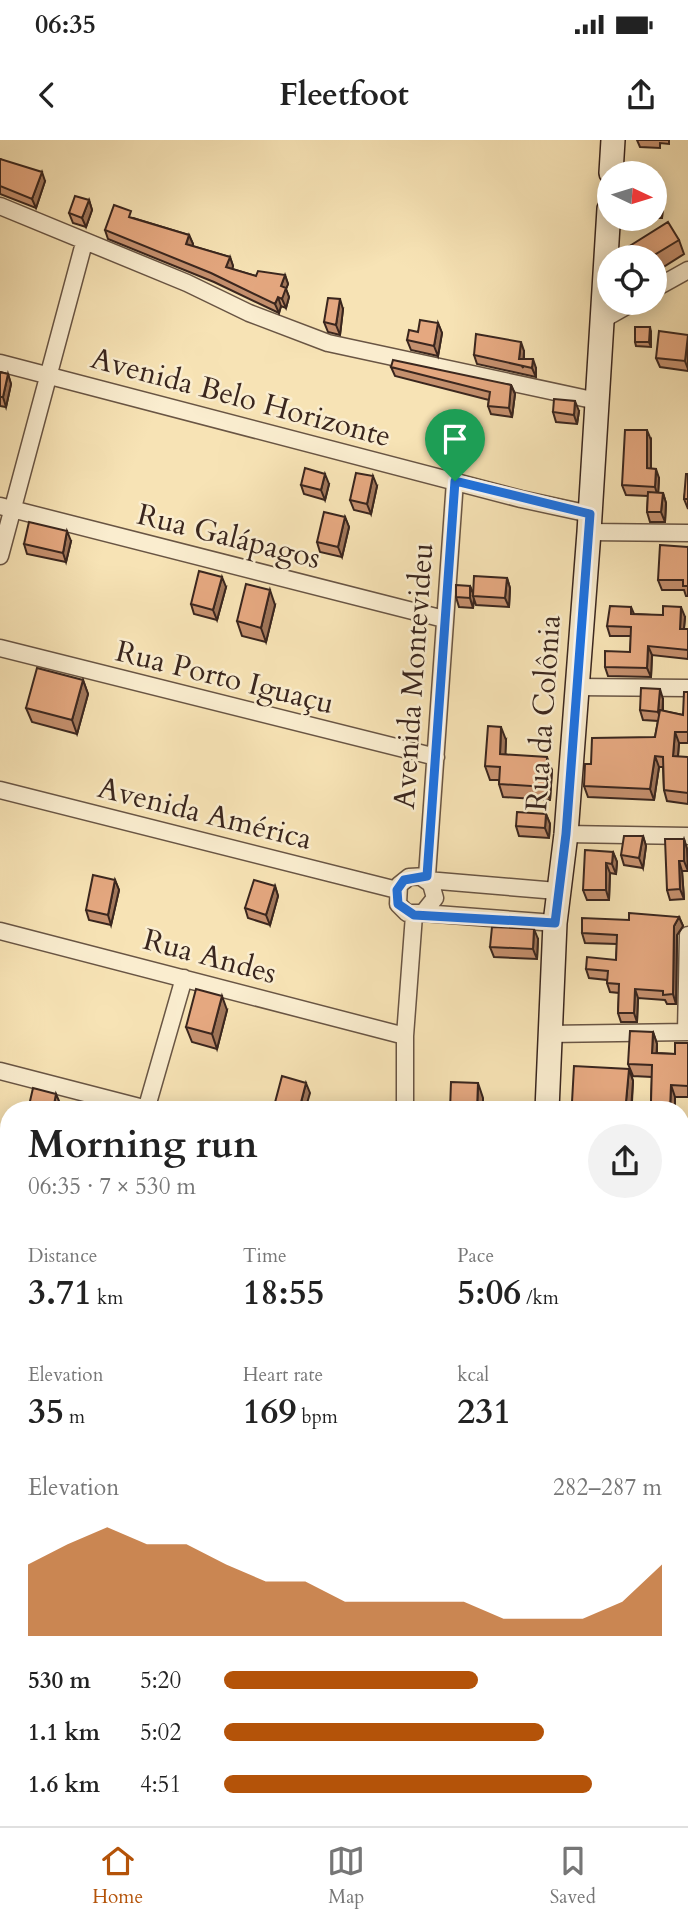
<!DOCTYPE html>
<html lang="en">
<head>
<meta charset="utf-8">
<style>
	body { margin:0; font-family:Cardo,serif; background:#f2f2f2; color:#222; height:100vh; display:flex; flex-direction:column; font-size:26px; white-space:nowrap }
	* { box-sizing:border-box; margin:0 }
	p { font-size:23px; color:#767676 }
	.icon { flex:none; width:38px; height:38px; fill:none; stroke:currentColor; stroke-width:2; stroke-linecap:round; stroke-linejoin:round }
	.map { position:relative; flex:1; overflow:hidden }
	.side { position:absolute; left:0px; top:961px; width:690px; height:726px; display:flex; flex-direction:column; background:#fff; border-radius:28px 28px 0 0; box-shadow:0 4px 18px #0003 }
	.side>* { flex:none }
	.needle { width:46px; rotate:94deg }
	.controls { position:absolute; left:597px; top:21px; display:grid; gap:14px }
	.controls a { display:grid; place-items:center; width:70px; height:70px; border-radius:50%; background:#fff; box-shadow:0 4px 18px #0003; font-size:35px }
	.pin { position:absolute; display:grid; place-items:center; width:60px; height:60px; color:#fff; margin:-72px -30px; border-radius:50% 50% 50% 0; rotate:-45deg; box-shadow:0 0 7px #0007 }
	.pin .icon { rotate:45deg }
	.round { display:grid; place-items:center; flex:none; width:74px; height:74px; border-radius:37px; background:#f2f2f2 }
	.overview { display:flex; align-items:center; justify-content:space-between; height:119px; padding:0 28px }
	h1 { font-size:38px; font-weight:700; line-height:52px }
	.stats { display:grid; grid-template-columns:repeat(3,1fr); gap:10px; height:119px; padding:7px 28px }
	.stats div { display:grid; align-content:center }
	.stats b { font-size:35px; font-weight:700 }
	.stats small { font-size:19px; font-weight:400 }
	.stats p { font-size:19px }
	.chart { height:196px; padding:14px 28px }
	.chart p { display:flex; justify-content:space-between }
	.chart svg { width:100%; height:126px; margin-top:7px; fill:#b45309; opacity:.7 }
	ul { padding:0 28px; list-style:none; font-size:23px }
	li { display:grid; grid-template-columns:112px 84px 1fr; align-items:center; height:52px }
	li i { height:18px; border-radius:9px; background:#b45309 }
	.status { display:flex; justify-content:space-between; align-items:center; height:49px; padding:0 35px; background:#fff; direction:ltr }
	.status svg { height:19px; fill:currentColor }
	header { display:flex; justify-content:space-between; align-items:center; height:91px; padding:0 28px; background:#fff; font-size:32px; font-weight:700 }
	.tab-bar { display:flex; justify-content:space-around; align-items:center; height:98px; border-top:2px solid #e0e0e0; background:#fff; font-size:19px; color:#767676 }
	.tab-bar a { display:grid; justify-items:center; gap:4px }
	.tab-bar .selected { color:#b45309 }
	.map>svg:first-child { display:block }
	.green { fill:#bac48f; stroke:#7a7556; stroke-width:2 }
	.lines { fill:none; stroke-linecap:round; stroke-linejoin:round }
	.street-casing { stroke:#695544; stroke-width:19 }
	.secondary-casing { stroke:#3a261e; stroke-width:26 }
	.street { stroke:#faedcf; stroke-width:16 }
	.secondary { stroke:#faedcf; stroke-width:23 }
	.wall { fill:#c5906e; stroke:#3a261e; stroke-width:2 }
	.shaded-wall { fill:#a0765a; stroke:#3a261e; stroke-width:2 }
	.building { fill:#e5a880; stroke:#3a261e; stroke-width:2 }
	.route-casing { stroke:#fff; stroke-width:14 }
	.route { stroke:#1a73e8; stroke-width:9 }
	.labels { text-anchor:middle; stroke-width:5; stroke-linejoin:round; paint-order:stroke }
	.street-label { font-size:30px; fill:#3a261e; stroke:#faedcf }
</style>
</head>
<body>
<div class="status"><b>06:35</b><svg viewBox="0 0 49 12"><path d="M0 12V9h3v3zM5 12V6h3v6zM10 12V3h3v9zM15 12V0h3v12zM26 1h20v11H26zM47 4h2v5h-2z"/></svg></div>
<header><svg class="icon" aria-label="back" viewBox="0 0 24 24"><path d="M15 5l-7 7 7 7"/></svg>Fleetfoot<svg class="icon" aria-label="share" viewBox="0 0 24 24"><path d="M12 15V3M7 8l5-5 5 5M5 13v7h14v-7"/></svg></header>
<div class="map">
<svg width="688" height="1686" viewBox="0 0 688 1686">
	<rect width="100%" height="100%" fill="#f7e3b5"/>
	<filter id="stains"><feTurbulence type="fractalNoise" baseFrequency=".00286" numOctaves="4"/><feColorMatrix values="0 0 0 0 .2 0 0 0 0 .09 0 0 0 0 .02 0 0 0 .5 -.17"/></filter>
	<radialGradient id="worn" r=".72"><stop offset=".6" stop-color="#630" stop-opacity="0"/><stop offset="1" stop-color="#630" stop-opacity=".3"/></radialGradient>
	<path class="green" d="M261,1678H530V1686H264Z"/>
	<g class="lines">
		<defs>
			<path id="street" d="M0,66L187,143L249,173L328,203L597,261
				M654,149L688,130
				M602,180L632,163
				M0,223L521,359L590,374
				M0,366L444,479
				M589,392L688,393
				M0,416L84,103
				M0,508L436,617
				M577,547L688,548
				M0,650L397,750
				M566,694L688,696
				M427,736L409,737L399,745L398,764L407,773H423L435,758L431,744L421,737L427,736L455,341
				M427,740L557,751
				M423,773L555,783
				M0,791L405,896
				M686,892L688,795
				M548,894L688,892
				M0,931L151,970
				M146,970L184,838
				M405,970V896L414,775
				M681,1045L688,1046
				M0,1072L9,1075
				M681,1195H688
				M0,1212L9,1215
				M681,1351H688
				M681,1501H688
				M681,1651H688"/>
			<path id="secondary" d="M611,33L613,0
				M547,970L555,783L566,694L589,392L609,69
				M542,1686V1678"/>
		</defs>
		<use href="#street" class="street-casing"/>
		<use href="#secondary" class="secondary-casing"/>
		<use href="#street" class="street"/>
		<use href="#secondary" class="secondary"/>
	</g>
	<path class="wall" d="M637,0H669V4L660,3V8L640,7Z
		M0,19L45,41L36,68L0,54Z
		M654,43L664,54L662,78H654Z
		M89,60L92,70L86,87L73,83L69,73Z
		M133,78L189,95L193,104L192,106L230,117L233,126L232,129L256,136L285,135L288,144L286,149L289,157L286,168L281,166L279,173L214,142L108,99L105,90Z
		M679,100L684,114L654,133V117H632L628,107Z
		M343,169L340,195L328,192L324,182Z
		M438,183L442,193L438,216L411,210L407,200L418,192Z
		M651,192V207L636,206L635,202Z
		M688,195V231L660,227L656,218Z
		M524,211V219L536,228V237L477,224L474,215Z
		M391,227L511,245L515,254L512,277L491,274L488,266L489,260L395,236Z
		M0,232L8,234L11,244L6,267L0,266Z
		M579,271L577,284L556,282L553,272Z
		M651,300V328L659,338L658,353H663L666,363L665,382H650L647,372L648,356L626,355L622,345Z
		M688,334V369L684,359Z
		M329,344L325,360L304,354L301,345Z
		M377,346L371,374L354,370L350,360Z
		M345,377L349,387L342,417L320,412L317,402Z
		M71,401L66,422L27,414L24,404Z
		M688,407V456H686L684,450H662L658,440Z
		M507,438L510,448L509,467L476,465L474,459L473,468L459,467L456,457L470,446L473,453Z
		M226,447L217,480L194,474L191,464Z
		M275,465L266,502L242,496L237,481Z
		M631,467L634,474L685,477L684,489H688V519L652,515L651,537L608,536L605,527L630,512L631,496H610L607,486Z
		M83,540L88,554L77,594L32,582L26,568Z
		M688,552V603H679L678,617H688V664L667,661L664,650L663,627H659L654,660L588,657L584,646L591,624L655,597L658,581L643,580L640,570L663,559V571L683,575Z
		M506,600L505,614L552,630L550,660L503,657L499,644V640H490L485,626Z
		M546,674L550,684L549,698L519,696L516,686Z
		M643,696L646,706L643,728L624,725L621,715Z
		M684,699L687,709L688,731H682L684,759L670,760L667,750Z
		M613,712L617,722L616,734L610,733L609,760H587L583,750Z
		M115,740L119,750L111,785L89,780L86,770Z
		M275,746L278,756L270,785L248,778L245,768Z
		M679,777L683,786L677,795L676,864H667L665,860L638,858L637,882H621L618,873L619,853L610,852L607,843V840L589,838L586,829L616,820L617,804L585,803L582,793L629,780Z
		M538,799L537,819L494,817L490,807Z
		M227,870L217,909L192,902L186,887Z
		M653,892L657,904V913L675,914L688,903V957H675V970H574L572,962L629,929L633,941L632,962H651L652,937L633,936L628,924Z
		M681,1064H688V1108H681Z
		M681,1354L688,1356V1414H681Z
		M9,1413V1433H4L3,1428Z
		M681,1426L684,1427L688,1436L686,1477L681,1476Z
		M681,1509H688V1572H681Z
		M681,1605H688V1632L681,1631Z
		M579,1678H681L617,1686L581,1682Z"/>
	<path class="shaded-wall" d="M42,32L45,41L36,68L32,59Z
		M661,44L664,54L662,78L659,69Z
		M89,60L92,70L86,87L82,78Z
		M189,95L193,104L189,113L186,104Z
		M230,117L233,126L230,136L226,127Z
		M285,135L288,144L286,149L289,157L286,168L282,159L281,146Z
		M278,157L281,166L279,173L275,164Z
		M340,159L343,169L340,195L336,185Z
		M438,183L442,193L438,216L434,206Z
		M650,187L651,192V207L649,202Z
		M688,195V229L685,221Z
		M521,202L524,211L523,228L519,219Z
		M533,219L536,228V237L532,228Z
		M8,234L11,244L6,267L3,257Z
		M511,245L515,254L512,277L509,268Z
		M575,261L579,271L577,284L574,275Z
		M647,290L651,300V338L647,328Z
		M656,329L659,338L658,357L655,347Z
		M325,334L329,344L325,360L321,350Z
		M373,336L377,346L371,374L367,364Z
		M663,353L666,363L665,382L661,372Z
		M345,377L349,387L342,417L338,407Z
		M67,391L71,401L66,422L63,413Z
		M222,437L226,447L217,480L213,470Z
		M507,438L510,448L509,467L505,458Z
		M470,446L474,456H473L474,459L473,468L470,458Z
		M270,450L275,465L266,502L261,488Z
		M681,467L685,477L683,498L680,489Z
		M648,506L652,515L651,537L647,528Z
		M83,540L88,554L77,594L72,580Z
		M660,549L663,559L662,581L658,572Z
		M501,587L506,600L505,627L500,614Z
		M675,592L679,603L677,627L673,616Z
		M655,616L659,627L654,660L650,649Z
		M547,617L552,630L550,660L546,647Z
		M546,674L550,684L549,698L545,688Z
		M643,696L646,706L643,728L639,718Z
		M684,699L687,709L688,731L684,721Z
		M613,712L617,722L616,734L612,724Z
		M679,721L682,731L684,759L680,749Z
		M606,723L610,733L609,760L606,750Z
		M115,740L119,750L111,785L108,775Z
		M275,746L278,756L270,785L266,775Z
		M679,777L683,786L677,795L676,864L673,854L674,786Z
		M534,789L538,799L537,819L533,809Z
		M635,849L638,858L637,882L634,873Z
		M222,856L227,870L217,909L212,894Z
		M653,892L657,904L656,925L652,913Z
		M629,929L633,941L631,970L626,962Z
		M306,943L310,953L305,970H299Z
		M478,943L483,958V970H477Z
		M671,945L675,957V970H670Z
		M56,954L62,968L61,970H53Z
		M0,1075L4,1086L0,1103Z
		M686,1383L688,1389V1412L685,1403Z
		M684,1427L688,1436L686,1477L683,1467Z"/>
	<path class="building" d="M0,19L42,32L32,59L0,46Z
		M654,43L661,44L659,69L654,68Z
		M75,56L89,60L82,78L69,73Z
		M114,65L131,71L129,77L189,95L186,104L230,117L226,127L256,136L258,131L285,135L281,146L286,148L282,159L278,157L275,164L211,133L105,90Z
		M668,82L679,100L651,117H634L628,107Z
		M328,158L340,159L336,185L324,182Z
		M420,180L438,183L434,206L407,200L409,190L418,192Z
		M635,187H650L649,202H635Z
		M659,191L688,195L685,221L656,218Z
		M476,194L521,202L519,219H533L532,228L474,215Z
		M393,220L511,245L509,268L488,266L490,252L391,227Z
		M0,232L8,234L3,257H0Z
		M554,259L575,261L574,275L553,272Z
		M625,290H647V328L656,329L655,347L622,345Z
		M305,328L325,334L321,350L301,345Z
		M356,333L373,336L367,364L350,360Z
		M686,334H688V359H684Z
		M648,352L663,353L661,372H647Z
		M324,372L345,377L338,407L317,402Z
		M29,382L67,391L63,413L24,404Z
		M660,405L688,407V446H683V440H658Z
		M199,431L222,437L213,470L191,464Z
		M474,436L507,438L505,458L473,456Z
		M246,444L270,450L261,488L237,481Z
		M456,445L470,446V458L456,457Z
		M610,466L631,467V474L663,475V466L681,467L680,489H688V510L648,506L647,528L605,527V511L630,512L631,487L607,486Z
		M37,528L83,540L72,580L26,568Z
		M641,548L660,549L658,572L640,570Z
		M684,552H688V592H675L673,616L688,617V653L664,650L663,617L655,616L650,649L584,646L585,624H591L592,598L655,597L660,570L683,575Z
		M488,586L501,587L500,614L547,617L546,647L499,644L500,627L485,626Z
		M517,672L546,674L545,688L516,686Z
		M624,696H643L639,718L621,715Z
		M665,699H684V721H679L680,749L667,750Z
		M585,710L613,712L612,724L606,723V750H583Z
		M93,735L115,740L108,775L86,770Z
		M254,740L275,746L266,775L245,768Z
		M629,773L679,777L674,786L673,854L663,855V851L635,849L634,873H618L619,844L607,843L608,831L586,829L587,817L616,820L617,795L582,793V778L629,780Z
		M492,787L534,789L533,809L490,807Z
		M196,849L222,856L212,894L186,887Z
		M630,891L653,892L652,913L675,914V903H688V946L671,945L670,970H579L580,963L572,962L574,926L629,929L626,962H651L652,925L628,924Z
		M282,936L306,943L299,970H273Z
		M451,942L478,943L477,970H450Z
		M33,948L56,954L53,970H28Z
		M681,1064H688V1098H681Z
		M681,1354H687V1361H688V1383H686L685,1403H681Z
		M3,1413H9V1428H3Z
		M681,1426L684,1427L683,1467H681Z
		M681,1509H688V1558H681Z
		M681,1605H688V1622H681Z
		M681,1662L688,1663V1686H617V1678H681Z"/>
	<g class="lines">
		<defs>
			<path id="route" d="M455,341L590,374L566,694L555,783L414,775L398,764L397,750L404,740L427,736Z"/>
		</defs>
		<use href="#route" class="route-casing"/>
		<use href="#route" class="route"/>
	</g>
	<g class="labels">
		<g class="street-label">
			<text transform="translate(241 257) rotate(15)" y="10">Avenida Belo Horizonte</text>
			<text transform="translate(229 396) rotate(14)" y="10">Rua Galápagos</text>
			<text transform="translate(413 536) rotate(-86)" y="10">Avenida Montevideu</text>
			<text transform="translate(225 537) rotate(14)" y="10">Rua Porto Iguaçu</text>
			<text transform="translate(543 573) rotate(-86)" y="10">Rua da Colônia</text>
			<text transform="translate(205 673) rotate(14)" y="10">Avenida América</text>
			<text transform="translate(210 816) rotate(15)" y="10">Rua Andes</text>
		</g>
	</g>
	<rect width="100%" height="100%" filter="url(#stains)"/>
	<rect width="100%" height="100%" fill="url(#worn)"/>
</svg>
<div class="controls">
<a><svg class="needle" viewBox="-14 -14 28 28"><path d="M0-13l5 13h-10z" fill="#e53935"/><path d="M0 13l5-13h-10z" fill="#767676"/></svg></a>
<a><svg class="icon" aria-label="locate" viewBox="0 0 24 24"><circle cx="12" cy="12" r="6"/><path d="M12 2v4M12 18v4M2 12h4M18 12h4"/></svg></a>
</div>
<div class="pin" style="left:455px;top:341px;background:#1e9e55"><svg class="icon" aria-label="arrive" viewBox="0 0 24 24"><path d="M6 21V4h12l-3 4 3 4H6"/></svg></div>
<section class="side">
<div class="overview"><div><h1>Morning run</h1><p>06:35 · 7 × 530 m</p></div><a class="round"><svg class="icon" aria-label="share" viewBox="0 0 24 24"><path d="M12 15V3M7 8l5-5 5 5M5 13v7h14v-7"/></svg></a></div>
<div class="stats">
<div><p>Distance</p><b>3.71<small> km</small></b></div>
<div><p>Time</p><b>18:55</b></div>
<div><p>Pace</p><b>5:06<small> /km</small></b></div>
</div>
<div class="stats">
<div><p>Elevation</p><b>35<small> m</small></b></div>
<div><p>Heart rate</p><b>169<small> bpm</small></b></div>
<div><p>kcal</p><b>231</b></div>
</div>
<div class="chart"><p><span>Elevation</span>282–287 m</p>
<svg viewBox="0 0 160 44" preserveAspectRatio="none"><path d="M0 44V19L10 12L20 6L30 12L40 12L50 19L60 25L70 25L80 32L90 32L100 32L110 32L120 38L130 38L140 38L150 32L160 19V44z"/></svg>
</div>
<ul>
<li><b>530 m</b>5:20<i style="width:58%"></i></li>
<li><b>1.1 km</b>5:02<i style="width:73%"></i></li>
<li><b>1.6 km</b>4:51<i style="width:84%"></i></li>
</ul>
</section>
</div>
<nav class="tab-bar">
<a class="selected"><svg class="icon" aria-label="home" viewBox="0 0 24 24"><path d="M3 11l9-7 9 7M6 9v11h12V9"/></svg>Home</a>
<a><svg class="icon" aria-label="map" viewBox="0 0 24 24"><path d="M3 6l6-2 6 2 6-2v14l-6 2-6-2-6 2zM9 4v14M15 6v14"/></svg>Map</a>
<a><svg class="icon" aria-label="saved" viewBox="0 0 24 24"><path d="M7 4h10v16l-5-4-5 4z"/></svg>Saved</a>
</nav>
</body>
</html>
